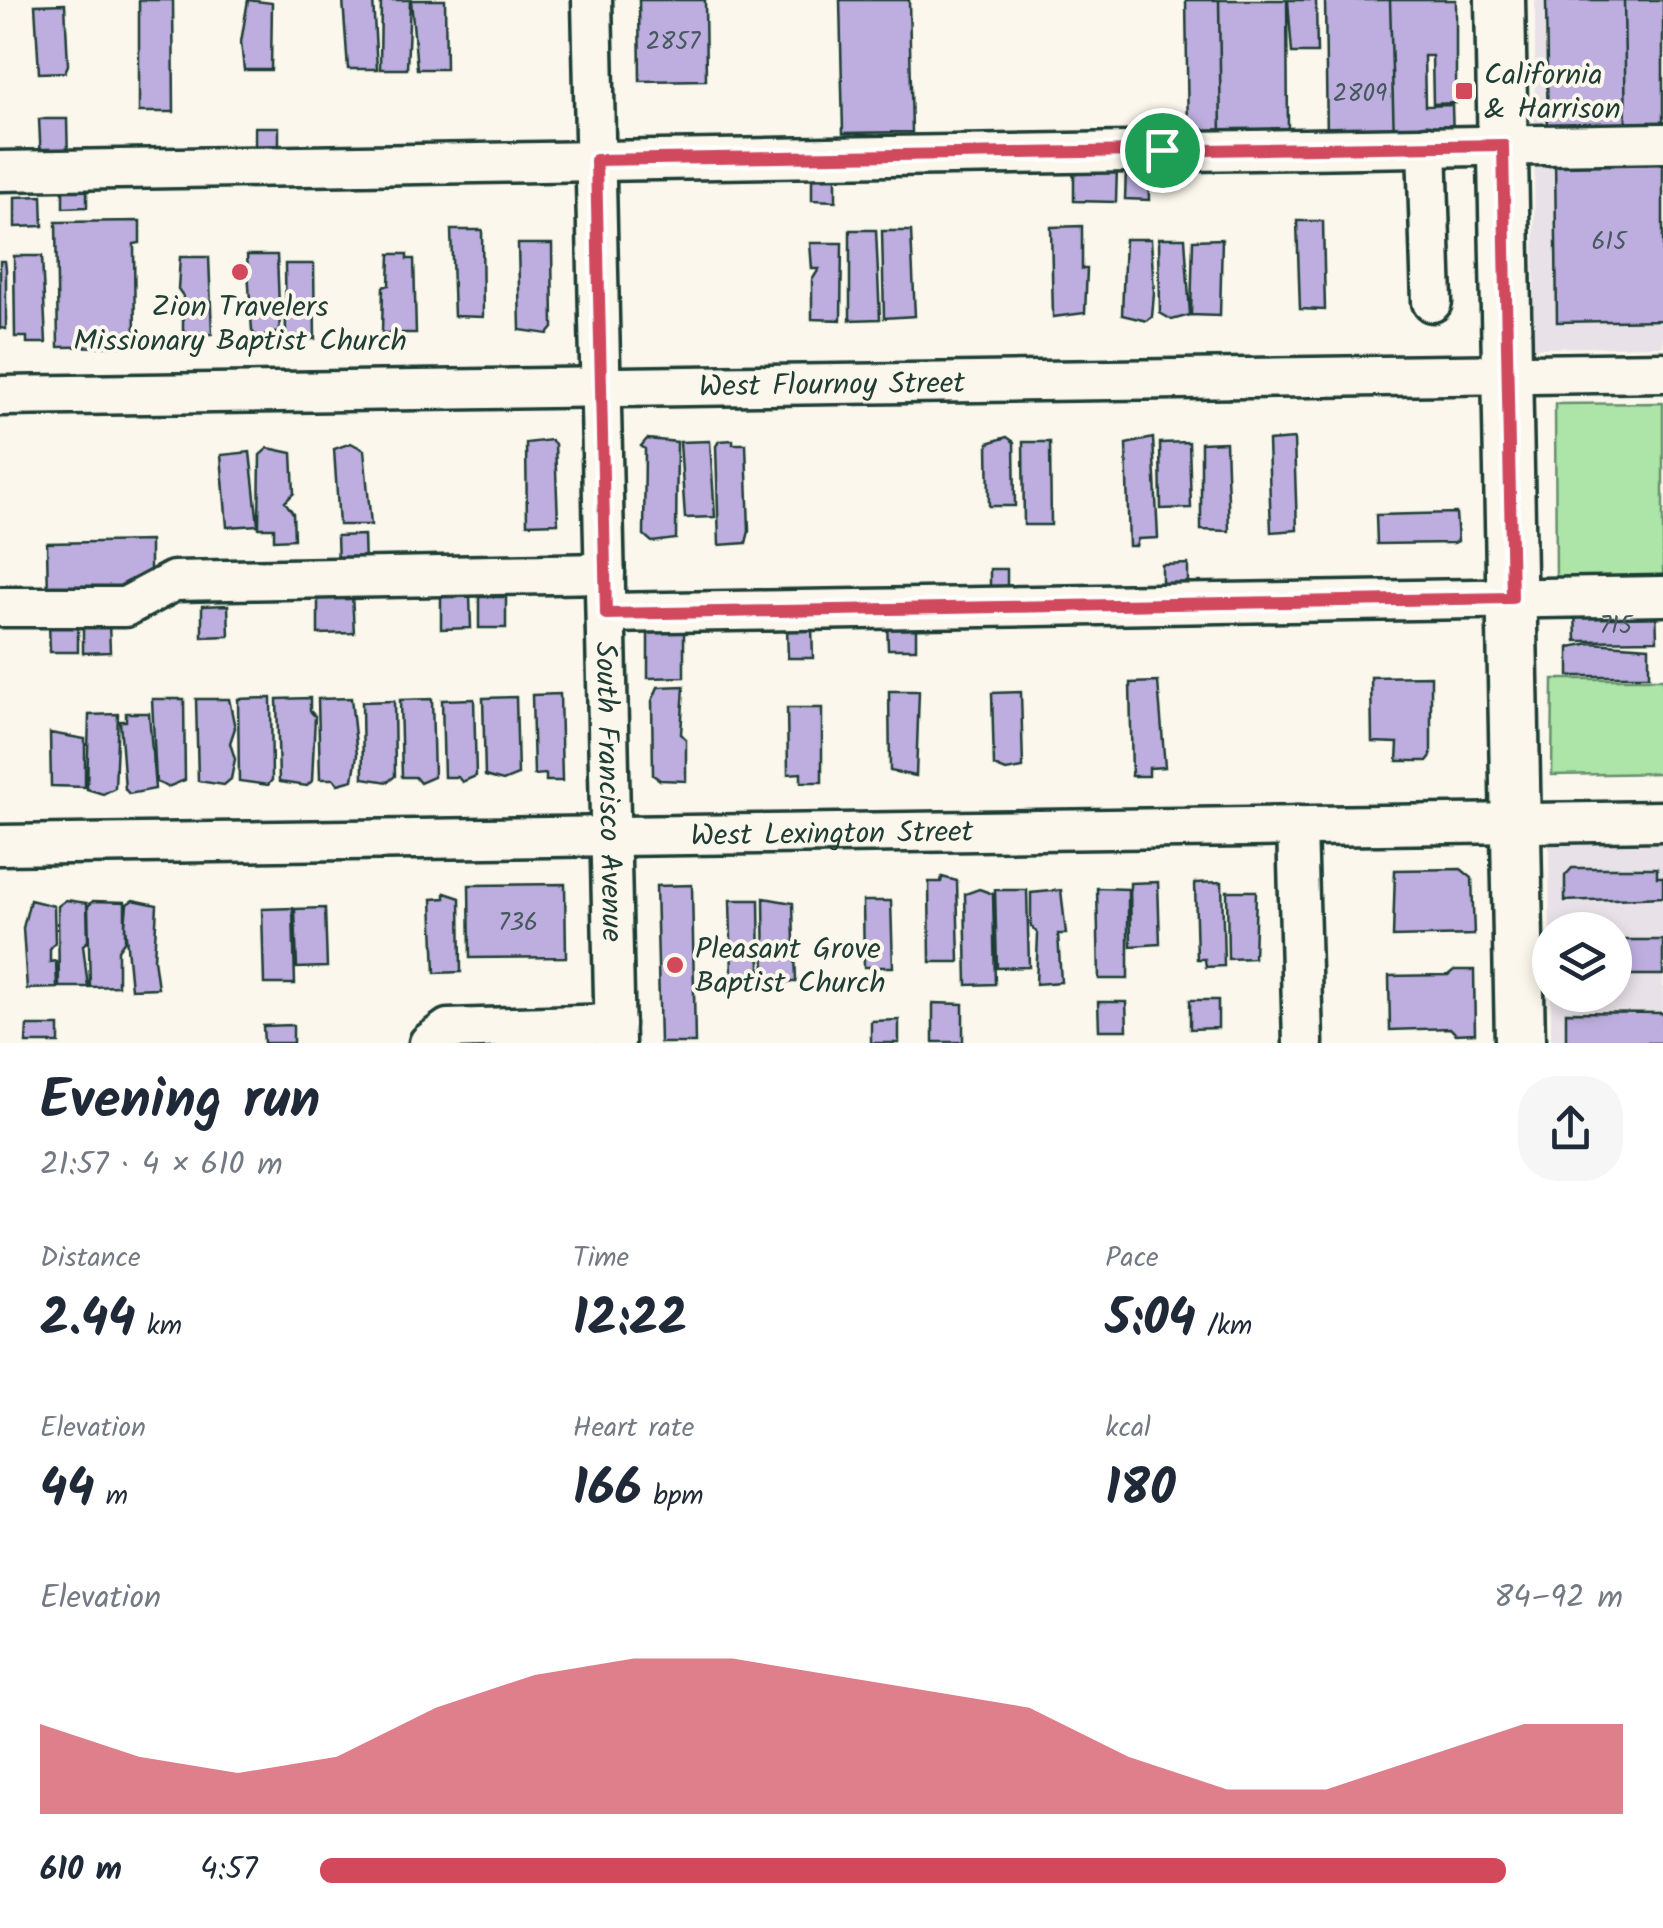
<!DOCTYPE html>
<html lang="en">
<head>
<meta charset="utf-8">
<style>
	body { margin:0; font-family:Kalam,sans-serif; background:#f6f6f7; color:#1f2937; height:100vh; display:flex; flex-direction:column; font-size:38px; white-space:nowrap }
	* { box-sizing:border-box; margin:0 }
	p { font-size:32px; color:#747a83 }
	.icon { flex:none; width:55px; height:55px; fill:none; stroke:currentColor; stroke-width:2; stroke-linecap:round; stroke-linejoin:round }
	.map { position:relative; height:1043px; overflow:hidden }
	.sheet { display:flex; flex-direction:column; background:#fff; flex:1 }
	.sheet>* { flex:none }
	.tools { position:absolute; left:1532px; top:912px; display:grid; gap:20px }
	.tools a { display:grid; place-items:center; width:100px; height:100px; border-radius:50%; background:#fff; box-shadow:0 5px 15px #0003; font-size:50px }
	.pin { position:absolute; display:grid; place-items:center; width:85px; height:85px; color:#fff; margin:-42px; border:5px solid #fff; border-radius:50%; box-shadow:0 2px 10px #0007 }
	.round { display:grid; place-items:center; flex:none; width:105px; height:105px; border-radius:40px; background:#f6f6f7 }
	.overview { display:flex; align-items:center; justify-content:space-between; height:170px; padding:0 40px }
	h1 { font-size:55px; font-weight:700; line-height:75px }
	.stats { display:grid; grid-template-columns:repeat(3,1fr); gap:15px; height:170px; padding:10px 40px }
	.stats div { display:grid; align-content:center }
	.stats b { font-size:50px; font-weight:700 }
	.stats small { font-size:28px; font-weight:400 }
	.stats p { font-size:28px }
	.chart { height:280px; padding:20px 40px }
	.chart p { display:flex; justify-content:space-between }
	.chart svg { width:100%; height:180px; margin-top:10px; fill:#d1495b; opacity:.7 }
	ul { padding:0 40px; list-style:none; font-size:32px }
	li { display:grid; grid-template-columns:160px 120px 1fr; align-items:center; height:75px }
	li i { height:25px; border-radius:12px; background:#d1495b }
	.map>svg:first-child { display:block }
	.built { fill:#e8e1e8 }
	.green { fill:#ade4a7; stroke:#66906e; stroke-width:2.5 }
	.building { fill:#bdaedf; stroke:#1f3d34; stroke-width:2.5 }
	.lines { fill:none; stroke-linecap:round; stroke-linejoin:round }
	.minor-casing { stroke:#1f3d34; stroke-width:45 }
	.major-casing { stroke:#1f3d34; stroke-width:55 }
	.minor { stroke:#fbf7ec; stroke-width:38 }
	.major { stroke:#fbf7ec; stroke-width:48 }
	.route-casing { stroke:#fff; stroke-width:20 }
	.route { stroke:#d1495b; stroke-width:12 }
	.poi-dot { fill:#d1495b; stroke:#fbf7ec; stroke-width:4 }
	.labels { text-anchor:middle; stroke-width:8; stroke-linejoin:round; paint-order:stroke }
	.number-label { font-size:25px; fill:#46595f }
	.poi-label { font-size:30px; fill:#1f3d34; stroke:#fbf7ec; text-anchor:start }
	.street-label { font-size:30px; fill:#1f3d34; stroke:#fbf7ec }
</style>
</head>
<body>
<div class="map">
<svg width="1663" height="1043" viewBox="0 0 1663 1043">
	<rect width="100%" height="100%" fill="#fbf7ec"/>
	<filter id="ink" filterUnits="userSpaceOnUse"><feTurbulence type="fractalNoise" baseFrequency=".01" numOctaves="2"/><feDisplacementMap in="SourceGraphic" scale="20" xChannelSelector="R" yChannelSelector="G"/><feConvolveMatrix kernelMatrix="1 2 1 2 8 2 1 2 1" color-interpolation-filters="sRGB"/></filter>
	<g filter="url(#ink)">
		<path class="built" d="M1535,0H1663V346L1534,348Z
			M1663,837V1043H1551V995H1615V930H1550V951L1549,839Z"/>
		<path class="green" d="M1663,403V584L1556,587L1555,404Z
			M1553,679H1663V773L1552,775Z"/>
		<path class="building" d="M139,0H173L174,112H139Z
			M248,0L272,3L271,70H244L241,42Z
			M343,0H373L377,69H348Z
			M381,0H410L407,69H380Z
			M411,0H445L446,69H417Z
			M639,0H705L706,80L640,81Z
			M840,0H909L912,132L843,133Z
			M1186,0H1219L1221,134L1188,135Z
			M1219,0H1287L1288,134L1221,139Z
			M1288,0H1316L1317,53H1292Z
			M1325,0H1390L1394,139L1327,140Z
			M1390,0H1456V103L1433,104L1432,56H1424L1425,106L1452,105L1453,138L1394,139Z
			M1546,0H1624L1626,137L1548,138Z
			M1624,0H1663V136L1626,137Z
			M65,4L68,65L65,72L39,73L35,5Z
			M39,119H67L68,162H41Z
			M255,127H279V154H255Z
			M1663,158V320L1557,322L1555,159Z
			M1074,166H1117L1116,202L1074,201Z
			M1126,169H1148L1149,200L1125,199Z
			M812,176H836V201L812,200Z
			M87,189V207L63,208V190Z
			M42,196L43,226L15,227V197Z
			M140,221V243L134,244L135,346L58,347L56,222Z
			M1297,221H1323L1325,310L1300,309Z
			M1082,226V269H1087L1085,313L1053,317L1051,227Z
			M451,230H482L483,317L454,316Z
			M850,230H876L880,319L850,320Z
			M882,231H911L915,316L884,318Z
			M1159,238H1185L1190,315L1172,320L1160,313Z
			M1125,239H1151L1154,293L1152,317L1147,321L1122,315Z
			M1222,239L1220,316L1191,315L1193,240Z
			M810,243H842L841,320L812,319V280L819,269H812Z
			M518,244H552L553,328L548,334L520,330Z
			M390,254H407V259H414L416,333H382L383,287L389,285Z
			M247,255H277L280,332L257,337L252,331Z
			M14,256H42L46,343H27V337H15Z
			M180,257H209L212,334L188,337L183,330V296L178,289Z
			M0,261H5L6,269V329L0,328Z
			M285,264H314L315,339H302L303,345H289L286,336Z
			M1007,437L1014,442L1015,506H989L988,443Z
			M1153,438L1158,538L1138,539L1136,546H1129L1126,444Z
			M647,439L677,442L676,539L652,542L644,535L645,449L641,446Z
			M1294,439L1297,530L1271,532L1268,441Z
			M551,440L555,444L558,523L527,524L526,443Z
			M733,440V444H746L749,531L746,543L719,545L716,446L719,441Z
			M710,441L715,517L685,518L680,442Z
			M1023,442H1050L1051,525H1024Z
			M1189,442L1191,508L1161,509L1160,443Z
			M1226,442L1229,531L1201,530V443Z
			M351,443L364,450L371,525H339L334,449Z
			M268,448L292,453L294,493L285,502L293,513L294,539L274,540V528H259L260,455Z
			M250,452L258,525L227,527L221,455Z
			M1456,513L1458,541L1454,543L1377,544L1376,515Z
			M364,535L365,566H338L337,536Z
			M150,541V574L130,597L48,598L47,543Z
			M1188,564V592H1162V565Z
			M990,569H1007V594H990Z
			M318,594H352L354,633L318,634Z
			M470,595L471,628L441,629V596Z
			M479,597H506V628H479Z
			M228,605L229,636L202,637V606Z
			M1656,606L1657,640L1576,641L1575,608Z
			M78,621V652H50L49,622Z
			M109,621L110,652L83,653V622Z
			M887,622H916V649H888Z
			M648,625H684V677L648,678Z
			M812,627L813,658H788L787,628Z
			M1591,643L1649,647V676H1569V647Z
			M1431,676V756L1427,761H1397L1398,743L1372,742L1371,677Z
			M1158,682L1165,767L1149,768V776H1132L1130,683Z
			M684,686L681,734L686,739V781L660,780L653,775L652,701L658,687Z
			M889,691H919L916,776L890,771Z
			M1021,692L1023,768L1006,771L994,766L992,693Z
			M560,694L562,781H546V774L534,775L532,695Z
			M516,697L518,775L503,781L485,776L483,698Z
			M271,698L272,780L268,785L239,781L238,699Z
			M310,698V711L315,716L312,781L307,786L279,782L277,699Z
			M351,698L357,755L353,780L338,784L334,779H320L318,699Z
			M152,699H184L185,780L168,787L156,782Z
			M196,699H229L235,728L230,743L235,759L231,779L224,785L198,781Z
			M432,699L434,777L420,783L415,777H402L400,700Z
			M474,699L476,776L462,782L458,777H444L442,700Z
			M394,701L395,776L388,782L363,778L362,702Z
			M787,708H822V782H801V773L788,774Z
			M126,713H149L155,789L129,794L125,789L120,721H126Z
			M118,714L115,788L103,794L87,789L89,715Z
			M50,733L85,739V787L51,786Z
			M1572,868H1657V877H1663V897L1565,901V876Z
			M1461,869L1472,878L1474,935L1393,937L1395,870Z
			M942,877L957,881L959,962H930L929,882H941Z
			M1158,882L1160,944L1131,946L1130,883Z
			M1222,882L1224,966L1206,967L1205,959H1197L1195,883Z
			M565,884L566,957L470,958L469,885Z
			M692,885L695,1043H660L656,886Z
			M1097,888L1128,889V979H1099Z
			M979,889L993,894L995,984L967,985L965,894Z
			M995,890H1027L1029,967L997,968Z
			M1061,890L1066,934H1058L1061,982L1036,984L1038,934L1031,926V893Z
			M1227,891H1256L1254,958L1228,959Z
			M445,893L460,898L461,972L435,973L432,899L445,898Z
			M764,898L793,903L794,943H789V951H795L796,982H765Z
			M30,900L54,906L55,942L50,949V962L56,961L57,988L27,989L23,928Z
			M66,900L87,903L88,941L83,945L88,987H59L58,906Z
			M133,900L157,905L154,959L158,988L131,989L125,925L127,904Z
			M730,900H759L760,976H732Z
			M93,901L125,902V940L118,950V986L90,987L88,906Z
			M863,901H891L893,967H864Z
			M293,908L295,984H264L262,909Z
			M325,908L327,967L297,968L295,909Z
			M1615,940H1663V975H1615Z
			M1454,970H1474L1475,1033L1456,1034L1450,1028L1390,1030L1389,976L1448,975Z
			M1190,1000H1218V1028L1190,1029Z
			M1098,1002H1126L1127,1030H1099Z
			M933,1003L963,1004V1042H933Z
			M1566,1012L1663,1013V1043H1566Z
			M899,1020V1043H871V1021Z
			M293,1025V1043H264L263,1026Z
			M27,1026H59V1043H26Z"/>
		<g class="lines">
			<defs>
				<g id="minor">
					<path id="s1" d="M592,0L615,1043"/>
					<path d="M1427,146L1432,302"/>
					<path d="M0,171L1663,143"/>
					<path id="s2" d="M0,396L1663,372"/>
					<path d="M0,607H125L174,581L605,573"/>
					<path d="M606,613L1663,596"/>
					<path d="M1297,826L1303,1043"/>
					<path id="s3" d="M0,845L1663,821"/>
					<path d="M429,1043L448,1029L615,1024"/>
				</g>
				<path id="major" d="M1500,0L1520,1043"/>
			</defs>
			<use href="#minor" class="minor-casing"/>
			<use href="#major" class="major-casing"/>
			<use href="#minor" class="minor"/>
			<use href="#major" class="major"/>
		</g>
	</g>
	<g class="lines" filter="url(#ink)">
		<defs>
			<path id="route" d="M1503,145L1512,598L606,614L596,160Z"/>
		</defs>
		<use href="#route" class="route-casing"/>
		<use href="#route" class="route"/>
	</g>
	<g class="poi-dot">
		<rect x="1454" y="81" width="20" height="20" rx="5"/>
		<circle cx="240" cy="272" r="10"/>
		<circle cx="675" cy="965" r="10"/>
	</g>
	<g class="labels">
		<g class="number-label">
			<text x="673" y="49">2857</text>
			<text x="1360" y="101">2809</text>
			<text x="1609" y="249">615</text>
			<text x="1616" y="633">715</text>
			<text x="518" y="930">736</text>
		</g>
		<g class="poi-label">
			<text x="1484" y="84">California<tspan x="1484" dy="34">&amp; Harrison</tspan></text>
			<text x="240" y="316" text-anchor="middle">Zion Travelers<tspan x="240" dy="34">Missionary Baptist Church</tspan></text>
			<text x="695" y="958">Pleasant Grove<tspan x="695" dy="34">Baptist Church</tspan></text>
		</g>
		<g class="street-label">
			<text dy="10" stroke="none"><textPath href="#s2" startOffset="832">West Flournoy Street</textPath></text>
			<text dy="10" stroke="none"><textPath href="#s1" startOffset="792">South Francisco Avenue</textPath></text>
			<text dy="10" stroke="none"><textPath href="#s3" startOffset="832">West Lexington Street</textPath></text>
		</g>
	</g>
</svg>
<div class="tools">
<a><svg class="icon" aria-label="layers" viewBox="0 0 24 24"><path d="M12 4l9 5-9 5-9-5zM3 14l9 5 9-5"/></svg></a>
</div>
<div class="pin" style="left:1162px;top:150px;background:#1e9e55"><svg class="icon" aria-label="arrive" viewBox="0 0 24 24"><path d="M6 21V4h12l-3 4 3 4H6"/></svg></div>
</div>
<section class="sheet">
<div class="overview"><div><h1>Evening run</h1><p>21:57 · 4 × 610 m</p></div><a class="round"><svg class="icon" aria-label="share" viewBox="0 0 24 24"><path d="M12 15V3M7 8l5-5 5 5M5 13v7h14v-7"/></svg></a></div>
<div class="stats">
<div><p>Distance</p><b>2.44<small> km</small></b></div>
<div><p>Time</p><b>12:22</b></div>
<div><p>Pace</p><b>5:04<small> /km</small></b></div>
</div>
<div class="stats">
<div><p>Elevation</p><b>44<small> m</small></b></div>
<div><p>Heart rate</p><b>166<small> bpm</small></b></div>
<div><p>kcal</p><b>180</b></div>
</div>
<div class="chart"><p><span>Elevation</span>84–92 m</p>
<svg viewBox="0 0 160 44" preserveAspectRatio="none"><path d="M0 44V22L10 30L20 34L30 30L40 18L50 10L60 6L70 6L80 10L90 14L100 18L110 30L120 38L130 38L140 30L150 22L160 22V44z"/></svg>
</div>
<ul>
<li><b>610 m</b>4:57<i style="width:91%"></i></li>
</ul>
</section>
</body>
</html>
